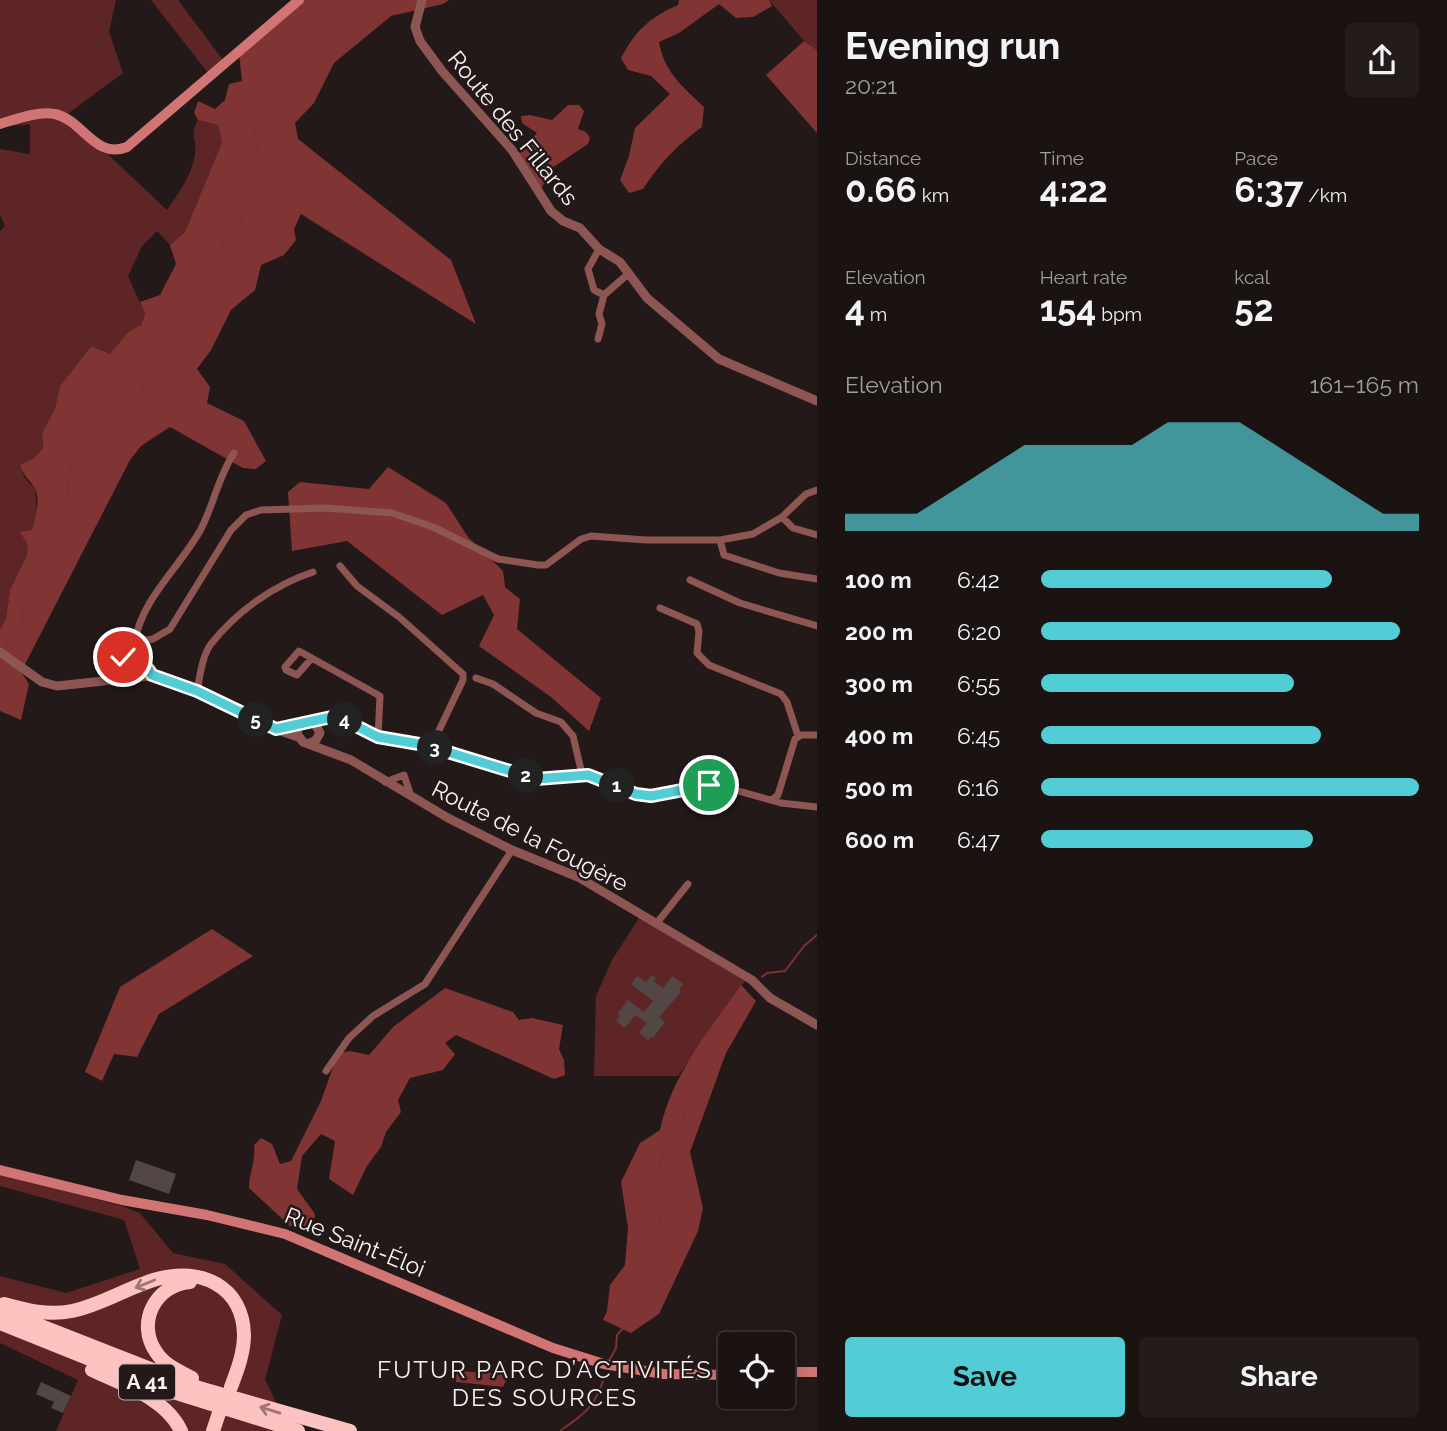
<!DOCTYPE html>
<html lang="en">
<head>
<meta charset="utf-8">
<style>
	body { margin:0; font-family:Raleway,sans-serif; background:#231c1b; color:#f1f3f6; height:100vh; display:flex; flex-direction:column; font-size:26px; white-space:nowrap }
	* { box-sizing:border-box; margin:0 }
	p { font-size:23px; color:#9f9e9f }
	.icon { flex:none; width:38px; height:38px; fill:none; stroke:currentColor; stroke-width:2; stroke-linecap:round; stroke-linejoin:round }
	.map { position:relative; flex:1; overflow:hidden }
	.panel { display:flex; flex-direction:column; background:#1a1312; width:630px }
	.panel>* { flex:none }
	.tools { position:absolute; left:718px; top:1332px; display:grid; gap:14px }
	.tools a { display:grid; place-items:center; width:77px; height:77px; border-radius:7px; background:#1a1312; box-shadow:0 4px 18px #0003,0 0 0 2px #383232; font-size:35px }
	.pin { position:absolute; display:grid; place-items:center; width:60px; height:60px; color:#fff; margin:-30px; border:4px solid #fff; border-radius:50%; box-shadow:0 2px 7px #0007 }
	.km { position:absolute; width:35px; height:35px; margin:-18px; border-radius:50%; background:#222; color:#fff; font-size:19px; line-height:35px; text-align:center }
	.round { display:grid; place-items:center; flex:none; width:74px; height:74px; border-radius:7px; background:#231c1b }
	.head { display:flex; align-items:center; justify-content:space-between; height:119px; padding:0 28px }
	h1 { font-size:38px; font-weight:700; line-height:52px }
	.metrics { display:grid; grid-template-columns:repeat(3,1fr); gap:10px; height:119px; padding:7px 28px }
	.metrics div { display:grid; align-content:center }
	.metrics b { font-size:35px; font-weight:700 }
	.metrics small { font-size:19px; font-weight:400 }
	.metrics p { font-size:19px }
	.chart { height:196px; padding:14px 28px }
	.chart p { display:flex; justify-content:space-between }
	.chart svg { width:100%; height:126px; margin-top:7px; fill:#52ccd5; opacity:.7 }
	.action { display:flex; gap:14px; margin-top:auto; padding:14px 28px }
	.action a { flex:1; height:80px; border-radius:7px; background:#52ccd5; color:#111; font-size:28px; font-weight:700; line-height:80px; text-align:center }
	.action a+a { background:#231c1b; color:#f1f3f6 }
	ul { padding:0 28px; list-style:none; font-size:23px }
	li { display:grid; grid-template-columns:112px 84px 1fr; align-items:center; height:52px }
	li i { height:18px; border-radius:9px; background:#52ccd5 }
	main { display:flex; flex:1; min-height:0 }
	.map>svg:first-child { display:block }
	.green { fill:#5d2525 }
	.forest { fill:#813434 }
	.water { fill:#7f3232 }
	.lines { fill:none; stroke-linecap:round; stroke-linejoin:round }
	.stream { stroke:#7f3232; stroke-width:2 }
	.building { fill:#534746 }
	.minor { stroke:#8e5653; stroke-width:7 }
	.tertiary { stroke:#8e5653; stroke-width:9 }
	.secondary { stroke:#d07573; stroke-width:10 }
	.motorway { stroke:#fdc3c0; stroke-width:14 }
	.oneway { stroke:#9b7674 }
	.route-casing { stroke:#fff; stroke-width:14 }
	.route { stroke:#52ccd5; stroke-width:9 }
	.labels { text-anchor:middle; stroke-width:5; stroke-linejoin:round; paint-order:stroke }
	.shield { fill:#231918; stroke:#bab1b0; stroke-width:2 }
	.shield-label { font-size:21px; font-weight:bold; fill:#faf2f1 }
	.street-label { font-size:23px; fill:#faf2f1; stroke:#231918 }
	.neighbourhood-label { font-size:24px; letter-spacing:2px; fill:#faf2f1; stroke:#231918 }
</style>
</head>
<body>
<main>
<div class="map">
<svg width="817" height="1431" viewBox="0 0 817 1431">
	<rect width="100%" height="100%" fill="#231918"/>
	<path class="green" d="M0,0H116L109,32L123,73L66,115L167,210C178,194 193,174 195,153C197,138 189,136 198,120L218,125L222,142L185,232L170,245L157,231L142,246L128,276L145,314L141,325L128,332L110,354L91,346L60,386L55,408L42,433L43,448L35,458L20,465L24,477L35,489L37,511L27,555L10,590L6,619L0,630V231L5,226L0,215V149L30,154V124L0,127Z
		M151,0H178L223,60L208,73Z
		M769,0H817V50L804,41Z
		M639,918L745,981L678,1076H594L596,996L612,960Z
		M0,1174L122,1206L140,1213L173,1253L225,1264L282,1315L265,1380L291,1431H56L78,1380L0,1343V1276L66,1293L140,1269L124,1220L0,1186Z"/>
	<path class="forest" d="M304,0H449L443,4L391,16L334,63L314,103L295,123L298,139L451,260L476,324L301,214L294,229L296,240L284,255L261,265L255,290L231,310L211,350L197,369L210,387L207,403L244,421L266,461L256,469L243,468L170,427L141,446L130,460L21,672L29,684L21,720L0,711V630L6,619L10,590L27,555L28,545L20,532L32,530C35,518 41,501 35,489C31,480 24,478 20,465L34,458L43,448L42,433L55,408L60,386L91,346L110,354L128,332L141,325L145,314L140,302L160,295L176,264L170,245L185,232L222,142L218,125L198,120L194,113L198,101L215,109L225,100L229,84L242,81L239,54Z
		M679,0H769L772,6L753,17L736,18L719,4L679,33L659,42C664,72 683,87 704,107L702,127C677,145 660,163 643,189L629,193L620,180L629,156L635,128L670,94L651,76L628,70L621,58C636,30 649,18 678,5Z
		M804,41L817,50V133L766,75Z
		M568,105H579L584,111L578,129L586,132L590,138L588,144L552,168L541,189L518,154L537,133L522,123L521,116L530,115L552,120Z
		M388,467L446,503L468,537L503,571L505,587L520,599L517,629L601,698L589,731L551,697L479,646L494,615L483,595L442,615L347,541L292,551L288,492L300,482L369,489Z
		M212,929L253,956L159,1014L137,1057L114,1054L102,1081L85,1072L120,987Z
		M741,985L756,1001L726,1053L690,1152L703,1208L698,1231L659,1314L631,1333L603,1320L607,1311L610,1285L625,1265L628,1228L621,1182L640,1143L660,1130C672,1074 709,1031 741,985Z
		M445,988L513,1012L519,1020L532,1018L563,1025L559,1049L564,1060L565,1075L554,1079L456,1035L445,1043L455,1054L443,1070L410,1078L398,1100L401,1112L386,1132L381,1147L367,1166L353,1195L329,1179L335,1141L321,1134L302,1156L297,1189L315,1214L313,1230L290,1226L249,1188C249,1172 256,1162 254,1145L261,1138L272,1144L280,1164L291,1161L321,1101L338,1053L350,1051L369,1055L393,1027Z"/>
	<path class="water" d="M459,1371L506,1374L508,1376L503,1387L456,1382V1372Z"/>
	<g class="lines">
		<path class="stream" d="M4,649C14,636 28,626 22,609L46,577L54,533L62,522L69,490L67,480L74,458L87,441L95,417L107,408L119,411L124,402L143,391C136,374 150,350 159,336L178,332L186,310L208,279L203,264L204,260L221,254L224,238L239,233L243,211L250,201H266L275,196L259,160L254,131L271,109L274,95L280,87L292,82L334,29L351,22L383,0
			M762,977L767,973L785,971L804,946L817,935
			M610,1359L616,1348L617,1335L639,1311L658,1274L667,1247L659,1216V1169L664,1152L684,1117L696,1076L706,1054L742,1000
			M561,1430C584,1415 595,1406 604,1378"/>
	</g>
	<path class="building" d="M652,975L656,978L654,981L663,988L672,976L683,984L679,990L681,992L659,1017L665,1022L653,1038L651,1036L648,1040L639,1033L647,1023L635,1015L625,1028L616,1021L620,1016L617,1014L628,1000L644,1012L653,1001L631,984L637,976L646,982Z
		M136,1160L176,1174L169,1194L129,1180Z
		M41,1382L71,1396L63,1413L51,1408L54,1402L36,1394Z"/>
	<g class="lines">
		<path class="minor" d="M599,249L588,269L594,290L604,295L628,274
			M598,339L602,324L599,314L604,295
			M782,517L793,528L817,535
			M720,540L724,555L779,573L817,579
			M340,566L357,586L399,617L463,674V680L431,747
			M690,580L740,603L817,626
			M660,608L697,624L699,631L697,653L709,665L781,694L787,702L798,736
			M135,641C142,598 181,566 201,529C214,504 218,477 234,453
			M311,659L297,675L286,670L285,667L299,651L380,696L378,737
			M152,675L148,669L123,657V646L127,643L153,639L170,629L231,530L246,515L261,510L325,508L392,513L433,527L498,559L538,565H546L581,539L591,536L646,540H720L753,534L782,517L806,494L817,490
			M476,678L493,684L536,713L561,722L573,736L582,774
			M197,691C200,676 202,656 211,644C237,611 274,585 313,572
			M311,721L341,717L378,737L425,745L536,779L588,775L636,794L651,796L717,785L781,803L817,807
			M385,782L404,775L411,796
			M772,800L778,795L795,739L801,735H817
			M656,924L688,884
			M326,1071L349,1038L373,1016L425,984L512,850"/>
		<path class="tertiary" d="M422,0L415,27L420,41L442,71L512,150L551,211L563,221L580,228L599,249L620,262L647,298L719,359L817,401
			M0,652L42,682L57,686L159,675L197,691L272,728L298,737
			M299,725L297,734L303,742L351,760L448,818L512,850L578,877L752,980L770,998L817,1025
			M281,730L305,721L314,722L320,733L316,740L310,743"/>
		<path class="secondary" d="M0,124C17,119 37,111 55,114C83,120 95,160 127,147L299,0
			M0,1170L122,1200L207,1215L285,1234L553,1348L604,1364L663,1374L730,1375
			M782,1372H817"/>
		<path class="motorway" d="M190,1282C155,1285 136,1323 156,1352C164,1365 179,1371 192,1378
			M4,1304C26,1310 48,1316 72,1311C102,1305 128,1287 157,1279C201,1267 243,1286 244,1335C244,1353 237,1371 231,1387
			M0,1310L199,1388L350,1431
			M0,1323L167,1390L298,1431
			M92,1370C123,1385 166,1398 181,1431
			M213,1431L219,1413"/>
	</g>
	<defs><path id="oneway-shaft" d="M-6 0H5M1.5-3L5.5 0L1.5 3" fill="none" stroke-width="1.6" stroke-linecap="round" stroke-linejoin="round" transform="scale(1.75)"/></defs>
	<g class="oneway">
		<use href="#oneway-shaft" transform="translate(145 1284) rotate(158)"/>
		<use href="#oneway-shaft" transform="translate(270 1410) rotate(-163)"/>
	</g>
	<g class="lines">
		<defs>
			<path id="route" d="M123,657L148,669L152,675L197,691L276,729L336,716L378,737L425,745L536,779L588,775L636,794L651,796L709,785"/>
		</defs>
		<use href="#route" class="route-casing"/>
		<use href="#route" class="route"/>
	</g>
	<g class="labels">
		<rect class="shield" x="119" y="1364.5" width="56" height="35" rx="5"/>
		<g class="shield-label">
			<text x="147" y="1389">A 41</text>
		</g>
		<g class="street-label">
			<text transform="translate(513 128) rotate(51)" y="8">Route des Fillards</text>
			<text transform="translate(530 836) rotate(27)" y="8">Route de la Fougère</text>
			<text transform="translate(355 1242) rotate(22)" y="8">Rue Saint-Éloi</text>
		</g>
		<g class="neighbourhood-label">
			<text x="545" y="1378">FUTUR PARC D’ACTIVITÉS<tspan x="545" dy="28">DES SOURCES</tspan></text>
		</g>
	</g>
</svg>
<div class="tools">
<a><svg class="icon" aria-label="locate" viewBox="0 0 24 24"><circle cx="12" cy="12" r="6"/><path d="M12 2v4M12 18v4M2 12h4M18 12h4"/></svg></a>
</div>
<div class="pin" style="left:709px;top:785px;background:#1e9e55"><svg class="icon" aria-label="arrive" viewBox="0 0 24 24"><path d="M6 21V4h12l-3 4 3 4H6"/></svg></div>
<div class="pin" style="left:123px;top:657px;background:#d93025"><svg class="icon" aria-label="check" viewBox="0 0 24 24"><path d="M5 12l5 5 9-10"/></svg></div>
<b class="km" style="left:617px;top:786px">1</b>
<b class="km" style="left:526px;top:776px">2</b>
<b class="km" style="left:435px;top:748px">3</b>
<b class="km" style="left:345px;top:720px">4</b>
<b class="km" style="left:256px;top:720px">5</b>
</div>
<section class="panel">
<div class="head"><div><h1>Evening run</h1><p>20:21</p></div><a class="round"><svg class="icon" aria-label="share" viewBox="0 0 24 24"><path d="M12 15V3M7 8l5-5 5 5M5 13v7h14v-7"/></svg></a></div>
<div class="metrics">
<div><p>Distance</p><b>0.66<small> km</small></b></div>
<div><p>Time</p><b>4:22</b></div>
<div><p>Pace</p><b>6:37<small> /km</small></b></div>
</div>
<div class="metrics">
<div><p>Elevation</p><b>4<small> m</small></b></div>
<div><p>Heart rate</p><b>154<small> bpm</small></b></div>
<div><p>kcal</p><b>52</b></div>
</div>
<div class="chart"><p><span>Elevation</span>161–165 m</p>
<svg viewBox="0 0 160 44" preserveAspectRatio="none"><path d="M0 44V38L10 38L20 38L30 30L40 22L50 14L60 14L70 14L80 14L90 6L100 6L110 6L120 14L130 22L140 30L150 38L160 38V44z"/></svg>
</div>
<ul>
<li><b>100 m</b>6:42<i style="width:77%"></i></li>
<li><b>200 m</b>6:20<i style="width:95%"></i></li>
<li><b>300 m</b>6:55<i style="width:67%"></i></li>
<li><b>400 m</b>6:45<i style="width:74%"></i></li>
<li><b>500 m</b>6:16<i style="width:100%"></i></li>
<li><b>600 m</b>6:47<i style="width:72%"></i></li>
</ul>
<div class="action"><a>Save</a><a>Share</a></div>
</section>
</main>
</body>
</html>
